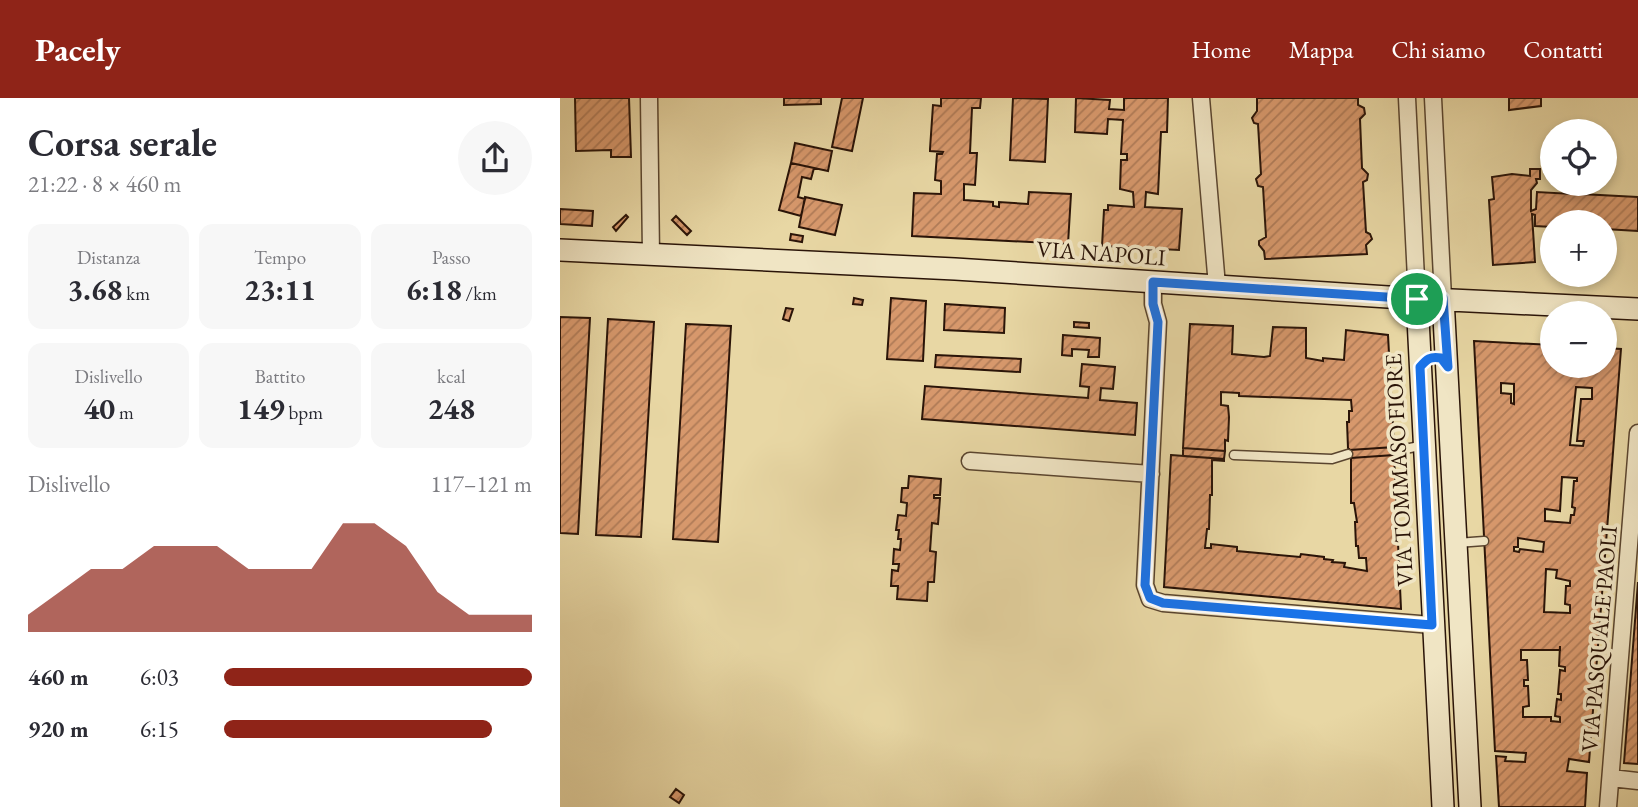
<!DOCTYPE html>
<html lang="it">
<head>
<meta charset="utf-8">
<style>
	body { margin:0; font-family:"EB Garamond",serif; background:#f7f7f7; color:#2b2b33; height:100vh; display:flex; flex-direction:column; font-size:26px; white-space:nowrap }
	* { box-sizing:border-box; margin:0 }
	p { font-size:23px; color:#7c7c81 }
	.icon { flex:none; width:38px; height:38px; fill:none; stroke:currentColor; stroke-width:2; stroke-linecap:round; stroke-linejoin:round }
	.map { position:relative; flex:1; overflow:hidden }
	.sheet { display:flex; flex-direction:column; background:#fff; width:560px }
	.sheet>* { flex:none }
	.tools { position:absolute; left:980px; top:21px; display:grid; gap:14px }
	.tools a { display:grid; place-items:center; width:77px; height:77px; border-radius:50%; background:#fff; box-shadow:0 4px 10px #0003; font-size:35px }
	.pin { position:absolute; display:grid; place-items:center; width:60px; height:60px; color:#fff; margin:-30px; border:4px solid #fff; border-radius:50%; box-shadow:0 2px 7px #0007 }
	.round { display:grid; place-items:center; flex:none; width:74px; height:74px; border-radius:37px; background:#f7f7f7 }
	.overview { display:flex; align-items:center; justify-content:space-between; height:119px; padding:0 28px }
	h1 { font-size:38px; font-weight:700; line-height:52px }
	.figures { display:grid; grid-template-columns:repeat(3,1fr); gap:10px; height:119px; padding:7px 28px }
	.figures div { display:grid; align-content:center; border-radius:14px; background:#f7f7f7; text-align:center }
	.figures b { font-size:30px; font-weight:700 }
	.figures small { font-size:19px; font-weight:400 }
	.figures p { font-size:19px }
	.chart { height:196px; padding:14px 28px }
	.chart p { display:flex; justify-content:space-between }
	.chart svg { width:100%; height:126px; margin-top:7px; fill:#8f2418; opacity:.7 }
	ul { padding:0 28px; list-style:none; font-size:23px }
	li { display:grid; grid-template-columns:112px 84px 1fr; align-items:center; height:52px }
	li i { height:18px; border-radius:9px; background:#8f2418 }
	header { display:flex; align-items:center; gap:42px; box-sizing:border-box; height:98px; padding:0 35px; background:#8f2418; color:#fff }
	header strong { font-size:33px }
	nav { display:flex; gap:38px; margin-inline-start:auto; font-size:24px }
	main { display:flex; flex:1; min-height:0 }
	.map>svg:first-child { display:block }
	.building { fill:url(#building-hatch); stroke:#2a1408; stroke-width:2; fill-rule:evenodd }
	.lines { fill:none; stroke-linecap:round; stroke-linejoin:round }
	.service-casing { stroke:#5a452f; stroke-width:11 }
	.minor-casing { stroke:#5a452f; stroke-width:19 }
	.secondary-casing { stroke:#2a1408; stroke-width:24 }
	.service { stroke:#f0e5c4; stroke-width:8 }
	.minor { stroke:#f0e5c4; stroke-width:16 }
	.secondary { stroke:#f0e5c4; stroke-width:21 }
	.route-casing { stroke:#fff; stroke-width:14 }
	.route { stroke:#1a73e8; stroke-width:9 }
	.labels { text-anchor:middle; stroke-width:7; stroke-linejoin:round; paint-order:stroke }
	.street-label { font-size:23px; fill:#2a1408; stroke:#f0e5c4 }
</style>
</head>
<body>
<header>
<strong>Pacely</strong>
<nav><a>Home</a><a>Mappa</a><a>Chi siamo</a><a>Contatti</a></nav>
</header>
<main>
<section class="sheet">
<div class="overview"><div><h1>Corsa serale</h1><p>21:22 · 8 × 460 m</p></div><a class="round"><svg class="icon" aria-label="share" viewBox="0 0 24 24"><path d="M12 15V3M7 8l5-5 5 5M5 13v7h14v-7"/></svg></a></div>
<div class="figures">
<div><p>Distanza</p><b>3.68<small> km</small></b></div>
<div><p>Tempo</p><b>23:11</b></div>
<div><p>Passo</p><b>6:18<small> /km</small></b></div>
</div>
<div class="figures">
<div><p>Dislivello</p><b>40<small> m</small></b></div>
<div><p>Battito</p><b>149<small> bpm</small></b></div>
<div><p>kcal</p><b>248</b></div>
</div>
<div class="chart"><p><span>Dislivello</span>117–121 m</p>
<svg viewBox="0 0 160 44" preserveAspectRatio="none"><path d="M0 44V38L10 30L20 22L30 22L40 14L50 14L60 14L70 22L80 22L90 22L100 6L110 6L120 14L130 30L140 38L150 38L160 38V44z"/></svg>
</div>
<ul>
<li><b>460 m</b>6:03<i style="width:100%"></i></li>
<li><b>920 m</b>6:15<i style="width:87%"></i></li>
</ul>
</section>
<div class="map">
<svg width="1078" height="709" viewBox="0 0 1078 709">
	<defs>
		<pattern id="building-hatch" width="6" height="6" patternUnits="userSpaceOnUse" patternTransform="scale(1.75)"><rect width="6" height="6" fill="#d7986c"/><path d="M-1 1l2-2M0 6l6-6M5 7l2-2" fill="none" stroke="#af7b57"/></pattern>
	</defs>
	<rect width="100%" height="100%" fill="#e8d7a4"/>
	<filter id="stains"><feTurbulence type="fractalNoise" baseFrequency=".00286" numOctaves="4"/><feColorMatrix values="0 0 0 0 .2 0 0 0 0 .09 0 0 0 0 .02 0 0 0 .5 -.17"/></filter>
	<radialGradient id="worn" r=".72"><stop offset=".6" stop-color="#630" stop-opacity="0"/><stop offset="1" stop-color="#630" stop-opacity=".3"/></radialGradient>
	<path class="building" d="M15,0H69L71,59H51V52L16,53Z
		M224,0H261V6L224,7Z
		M282,0H303L292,53L272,49Z
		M381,0H421L420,10H412L410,55H417L415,87L404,86V102L433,104V108L439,109V104L468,106L469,94L511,96L508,146L352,138L354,95L381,96V83L375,82L377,56H382L383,54L370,53V51L373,7L381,8Z
		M453,0L488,1L485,64L450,62Z
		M516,0L550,2L549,11L564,12V0H608L607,34H601L598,96L586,94L585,109L622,111L619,152L542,148L544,112H548V107L574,109L573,94L560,91L561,62H567V56H561L563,22L548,21L547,36L515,34Z
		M697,0H798V7L804,10L805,16L800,21L802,70L808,76L807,82L803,84L806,134L810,136L812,141L806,147L807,156L705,161L704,153L699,147V143L706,139L703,89L698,88L696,81L701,76L698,26L694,25L692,20L697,13Z
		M949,0H981V8L949,12Z
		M235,45L272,53L268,73L231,65Z
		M231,65L254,70L251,81L242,79L238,99L245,101L241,118L219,112Z
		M970,71H980V81H976L977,85L971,92V113L976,111L977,94L1012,96L1008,89L1010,86H1016L1022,91L1021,96L1078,99V133L1045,131V124H1016V120H1008V124H992V129L975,128V117L972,116L975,164L933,167L929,102L934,101L932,79L952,76L970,78Z
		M245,99L282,107L275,137L239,129Z
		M0,111L33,113L32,128L0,126Z
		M66,117L68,119L56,133L53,129Z
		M116,118L131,133L127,137L112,122Z
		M231,136L243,138L242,144L230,142Z
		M294,200L303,202L302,207L293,206Z
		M331,200L366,203L363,263L327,261Z
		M385,206L445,210L444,235L384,232Z
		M226,210L233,211L229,223L223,221Z
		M0,219L30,220L18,436L0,435Z
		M48,221L94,224L81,439L36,437Z
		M514,224L529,225V230L514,229Z
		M126,226L171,228L158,444L113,441Z
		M630,226L673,228L672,256L704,259L710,258L713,229L746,230V260L763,263V260L784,262L786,232L828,237L834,349L790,352L788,350L787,324H789V313H792L791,302L679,298V295L661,294V307L668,308L669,319L668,343L665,342V353L623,350Z
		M503,237L540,240L539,259H528L529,252L512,251V258L502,257Z
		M914,243L992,247V268H1045V250L1061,251L1029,664L1009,661L1007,673L1027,675L1025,709H939L936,658L946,659L945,663L965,664L966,655L935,653ZM941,285L954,286V306L951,305V296L941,295ZM1016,289L1032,290V301H1021L1017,343H1024L1023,348L1010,347ZM1002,379L1017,380V383H1014L1012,409L1015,410L1014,417H1011L1010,425L985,423V411L1000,413ZM958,440L984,444L983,454L960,451L959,454L954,453V449H958ZM986,471L997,472L996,480L1010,483V488H1006L1005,506L1010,507V515L984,514ZM1000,548L999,568L1005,569V573L1000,572L998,596H1001V602L997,601L995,618L1000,619V624L991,623V619H963V609L969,608L968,588H964V582H968L967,562H961V552H1000Z
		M376,257L461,261L460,274L375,269Z
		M522,266L555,269L553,291L541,290L540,302L577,305L575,337L362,321L365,288L528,300L529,289L520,288Z
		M834,349V357L791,360L790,352Z
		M623,350L665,353L664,361L623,358Z
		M611,357L664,361V363L652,362V397H650L649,431H647L645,450H651V446L677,449V453L740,459L741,456L764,459V461L773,462L772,464L785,465L784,469L807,473L806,460H799L798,448H796L795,424H797L794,405H791V360L834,357L841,511L604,489Z
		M349,378L381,381L380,397H374V400H380L378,426L372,425L370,453L376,454L374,484H368L367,503L337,501L338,488H331L332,472L338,473L339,466H333L334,451L340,452L341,441H338L339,432H336L338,417L346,418L347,405L341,404L342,390H348Z
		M1078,484V666L1064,665Z
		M116,691L124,697L119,705L110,699Z"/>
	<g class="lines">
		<defs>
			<path id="service" d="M836,353L864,347
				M674,357L772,361L788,356
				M897,445L924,443"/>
			<path id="minor" d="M89,0L91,157
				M641,0L657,188
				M847,0L857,201
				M873,0L883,200
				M593,184V206L598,224L585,487L590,501L603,505L872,527
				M410,363L591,376
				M1051,680L1078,683
				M1048,709L1078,335"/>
			<path id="secondary" d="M0,152L395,171L828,199L1078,211
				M883,200L910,709
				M857,201L883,709"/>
		</defs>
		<use href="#service" class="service-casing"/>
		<use href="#minor" class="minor-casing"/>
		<use href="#secondary" class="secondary-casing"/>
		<use href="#service" class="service"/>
		<use href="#minor" class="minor"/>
		<use href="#secondary" class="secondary"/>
	</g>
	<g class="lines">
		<defs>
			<path id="route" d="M593,184L857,201L883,200L888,269L881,260C870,258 867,261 860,269L872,527L603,505L590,500L585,487L598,224L593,206Z"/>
		</defs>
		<use href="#route" class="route-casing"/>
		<use href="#route" class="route"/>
	</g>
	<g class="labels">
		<g class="street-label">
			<text transform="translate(541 155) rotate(4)" y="8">VIA NAPOLI</text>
			<text transform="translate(839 372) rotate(-93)" y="8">VIA TOMMASO FIORE</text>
			<text transform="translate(1039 541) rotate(-85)" y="8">VIA PASQUALE PAOLI</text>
		</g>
	</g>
	<rect width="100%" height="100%" filter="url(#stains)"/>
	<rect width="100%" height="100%" fill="url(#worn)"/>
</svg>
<div class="tools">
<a><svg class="icon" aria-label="locate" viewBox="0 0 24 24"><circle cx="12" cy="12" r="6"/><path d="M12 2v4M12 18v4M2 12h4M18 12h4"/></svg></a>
<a>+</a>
<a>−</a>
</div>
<div class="pin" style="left:857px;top:201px;background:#1e9e55"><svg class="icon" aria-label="arrive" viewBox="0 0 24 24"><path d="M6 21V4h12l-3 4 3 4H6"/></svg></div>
</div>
</main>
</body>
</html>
